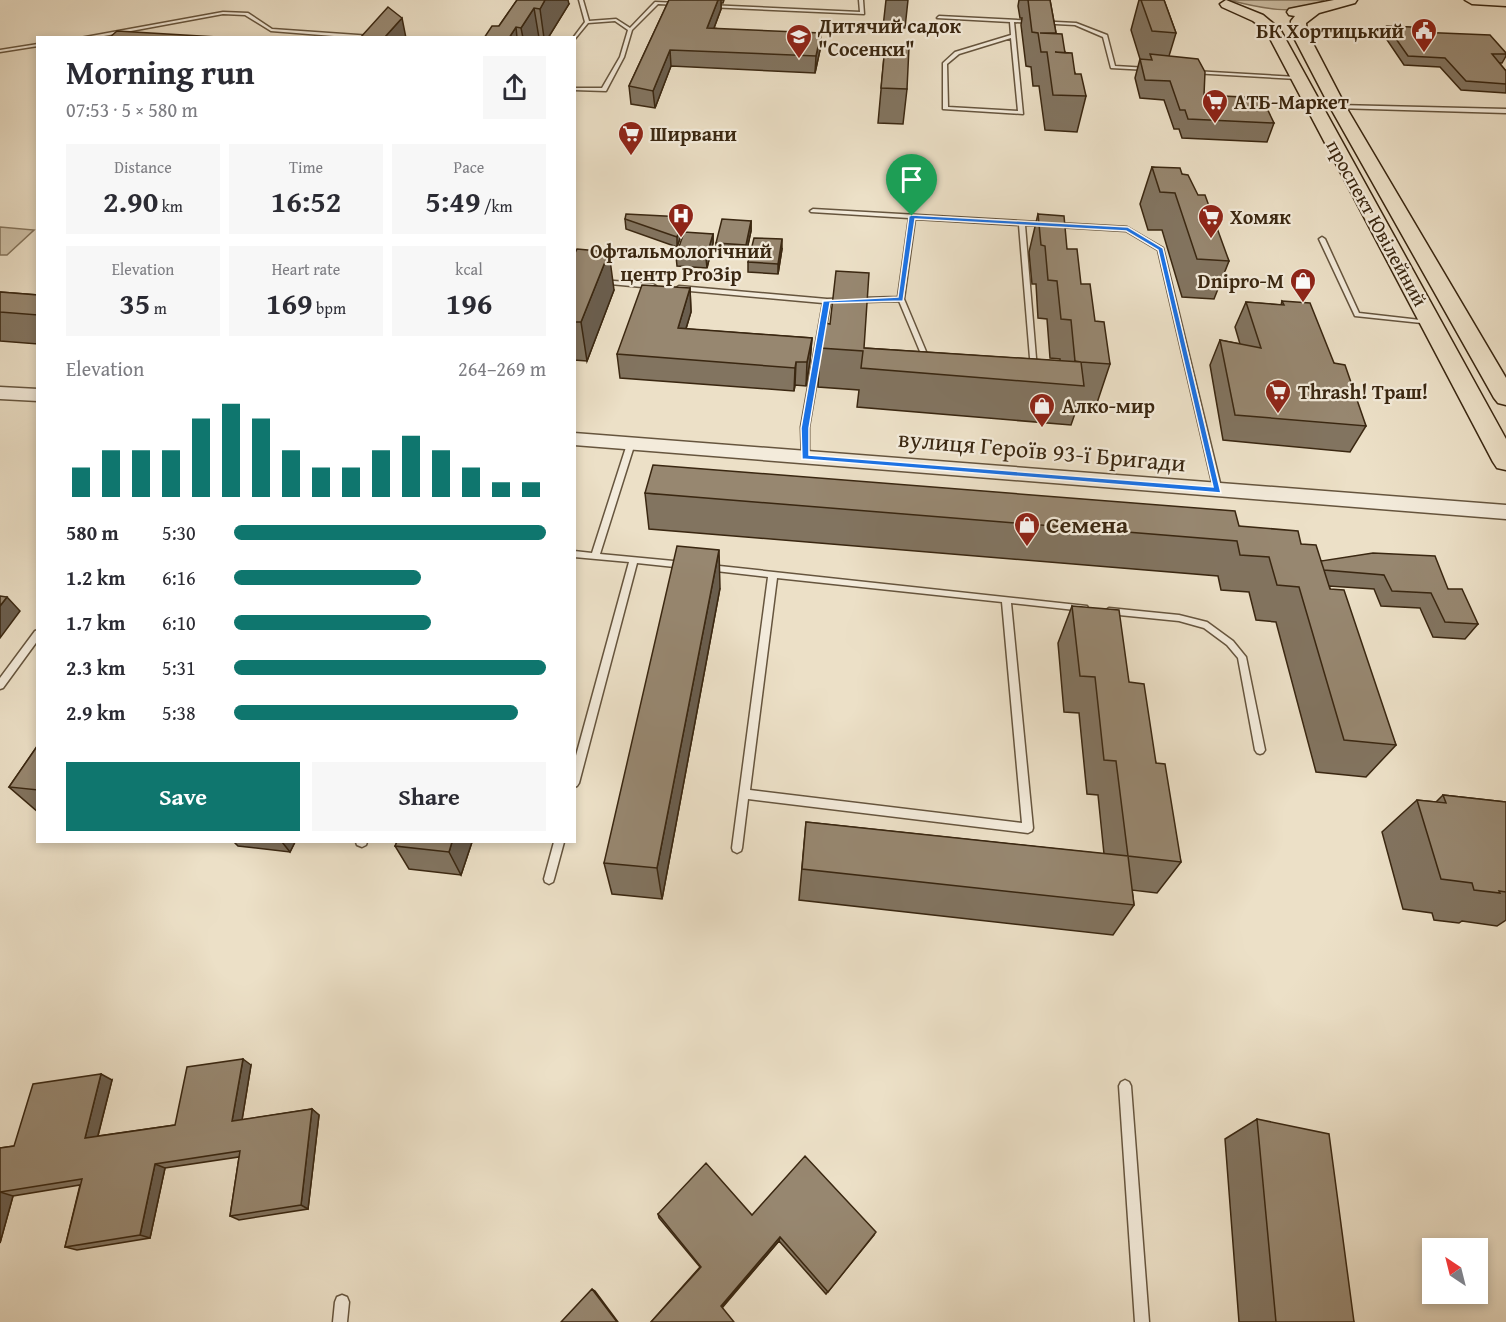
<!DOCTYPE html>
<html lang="en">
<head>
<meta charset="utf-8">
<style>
	body { margin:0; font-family:"Gentium Book Plus",serif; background:#f7f7f7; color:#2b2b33; height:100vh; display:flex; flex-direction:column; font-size:22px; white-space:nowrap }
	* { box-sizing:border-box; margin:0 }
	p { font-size:20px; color:#7c7c81 }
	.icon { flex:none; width:33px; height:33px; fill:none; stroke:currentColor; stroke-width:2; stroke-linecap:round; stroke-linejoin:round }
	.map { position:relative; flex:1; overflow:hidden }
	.drawer { position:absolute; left:36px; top:36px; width:540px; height:807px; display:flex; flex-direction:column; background:#fff; border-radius:0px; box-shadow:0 3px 9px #0003 }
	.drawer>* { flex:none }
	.needle { width:39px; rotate:325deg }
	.tools { position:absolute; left:1422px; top:1238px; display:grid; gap:12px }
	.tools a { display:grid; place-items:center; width:66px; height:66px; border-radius:0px; background:#fff; box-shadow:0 3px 9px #0003; font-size:30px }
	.pin { position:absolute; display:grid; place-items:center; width:51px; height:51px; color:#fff; margin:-62px -26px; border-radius:50% 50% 50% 0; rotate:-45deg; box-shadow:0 0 6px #0007 }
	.pin .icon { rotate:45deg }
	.round { display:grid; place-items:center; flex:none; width:63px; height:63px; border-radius:0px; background:#f7f7f7 }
	.headline { display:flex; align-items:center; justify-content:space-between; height:102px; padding:0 30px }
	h1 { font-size:33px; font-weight:700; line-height:45px }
	.metrics { display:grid; grid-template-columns:repeat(3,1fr); gap:9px; height:102px; padding:6px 30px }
	.metrics div { display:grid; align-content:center; border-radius:0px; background:#f7f7f7; text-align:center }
	.metrics b { font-size:30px; font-weight:700 }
	.metrics small { font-size:16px; font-weight:400 }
	.metrics p { font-size:16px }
	.chart { height:168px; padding:12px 30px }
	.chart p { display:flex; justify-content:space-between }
	.chart svg { width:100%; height:108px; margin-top:6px; stroke:#0f766e; stroke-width:6 }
	.cta { display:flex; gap:12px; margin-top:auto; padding:12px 30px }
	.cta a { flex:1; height:69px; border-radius:0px; background:#0f766e; color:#fff; font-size:24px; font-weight:700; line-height:69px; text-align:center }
	.cta a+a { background:#f7f7f7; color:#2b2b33 }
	ul { padding:0 30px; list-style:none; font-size:20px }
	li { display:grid; grid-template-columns:96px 72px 1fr; align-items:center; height:45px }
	li i { height:15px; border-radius:8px; background:#0f766e }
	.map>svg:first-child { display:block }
	.green { fill:#cec1a8; stroke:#84745c; stroke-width:1.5 }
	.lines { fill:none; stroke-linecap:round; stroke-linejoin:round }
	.service-casing { stroke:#66553e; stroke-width:3 }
	.tertiary-casing { stroke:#66553e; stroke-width:3 }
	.primary-casing { stroke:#3a2711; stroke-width:3 }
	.service { fill:#f3ebdb; fill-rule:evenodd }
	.tertiary { fill:#f3ebdb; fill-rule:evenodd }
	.primary { fill:#ece0c7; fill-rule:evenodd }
	.wall { fill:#827460; stroke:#3a2711; stroke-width:1.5 }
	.shaded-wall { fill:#6a5e4e; stroke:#3a2711; stroke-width:1.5 }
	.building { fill:#978770; stroke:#3a2711; stroke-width:1.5 }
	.route { fill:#1a73e8; stroke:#fff; stroke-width:1.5; fill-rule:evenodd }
	.labels { text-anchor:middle; stroke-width:4.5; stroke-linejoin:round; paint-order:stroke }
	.far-poi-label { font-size:20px; font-weight:bold; fill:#3a2711; stroke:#f3ebdb; text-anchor:start }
	.far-street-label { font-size:20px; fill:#3a2711; stroke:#f3ebdb }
	.street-label { font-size:24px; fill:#3a2711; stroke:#f3ebdb }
	.poi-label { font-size:24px; font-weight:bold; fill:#3a2711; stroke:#f3ebdb; text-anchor:start }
</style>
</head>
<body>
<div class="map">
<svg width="1506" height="1322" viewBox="0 0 1506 1322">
	<rect width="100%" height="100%" fill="#ece0c7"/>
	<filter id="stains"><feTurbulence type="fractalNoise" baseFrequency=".00333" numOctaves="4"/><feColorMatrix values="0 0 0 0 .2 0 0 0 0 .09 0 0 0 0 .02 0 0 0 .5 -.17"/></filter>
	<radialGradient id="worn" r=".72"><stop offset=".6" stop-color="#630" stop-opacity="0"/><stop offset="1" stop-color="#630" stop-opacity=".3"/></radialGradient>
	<path class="green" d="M1229,0H1324C1299,18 1256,7 1229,0Z
		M0,227L34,230L7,255H0Z"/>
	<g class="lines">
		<defs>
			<path id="service" d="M579,0H583L589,21L616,19L630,28L655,2L679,3L681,4L679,5L658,4L632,30L624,57L606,91L574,90V88H602L620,57L628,30L615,21L588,23L574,40V38H573L585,22Z
				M859,0H863L864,14L708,7L706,6L708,5L860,12Z
				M223,12L248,13L272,29L372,36L374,37L359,38L271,31L245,15L223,14L93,38H80Z
				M939,16L1076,23L1107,35L1115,66L1148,68L1150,69L1148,70L1111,68L1103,37L1075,25L1014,22L1023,114L943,109V63L955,52L1011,35L1010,22L937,18ZM1011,38L1018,111L948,107L947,64L959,54Z
				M38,44V46L0,52V50Z
				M1194,71L1297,77L1299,78L1297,79L1192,73V71Z
				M1338,105L1506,109V113L1336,108V106Z
				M813,209L1127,227L1163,248L1222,491L1221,493L1218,494L1214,491L1158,250L1126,231L1025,225L1037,370L1034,372L1031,370L1019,225L915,219L904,299L930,361L927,363L924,361L899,301L830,303L809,427V458L805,460H802L801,427L823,303L679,290L676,288L679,286L827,299L898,297L909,218L811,212L810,211Z
				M1322,237L1325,239L1359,313L1429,321L1431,322V324L1355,316L1319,239Z
				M601,280L653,284L656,286L653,288L599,283V281Z
				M628,441H634L635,443L600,554L684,562L688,565L684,568L637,563L579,783L577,786L574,787V763L629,562L574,557V551L592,553Z
				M710,565L1087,606L1088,608L1087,610L1084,611L1011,603L1033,828L1032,831L1028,833L748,799L742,848L741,851L737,853L733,851L732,848L768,577L707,570L706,568ZM777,578L1002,602L1022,823L750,790Z
				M1109,608L1179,615L1207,622L1233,641L1246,657L1265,750L1263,753L1260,754L1257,753L1255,750L1238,658L1227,645L1204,628L1179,621L1109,614L1105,611Z
				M38,630V640L3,688L0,689V678L35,631Z
				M356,842H367L366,845L362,847L357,845Z
				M554,842H564L554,879L553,882L549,884L545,882L544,879Z
				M1125,1080L1129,1082L1131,1086L1149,1322H1135L1119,1086L1121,1082Z
				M342,1295L347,1297L349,1302L347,1322H333L335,1302L337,1297Z"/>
			<path id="tertiary" d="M0,387L38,389V401L0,399Z
				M574,433L1506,505V519L574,445Z"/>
			<path id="primary" d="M1226,0L1263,15L1280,29L1506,439V470L1497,468L1493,462L1266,31L1253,21L1222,7L1220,4Z
				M1334,0H1357L1355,3L1319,13L1306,23L1307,32L1346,107L1506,378V405L1498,403L1494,398L1330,107L1291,32V21L1295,16L1289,15L1287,12L1289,9Z
				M1465,0H1506V6L1472,4Z"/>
		</defs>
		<use href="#service" class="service-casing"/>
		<use href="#tertiary" class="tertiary-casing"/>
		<use href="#primary" class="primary-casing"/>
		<use href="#service" class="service"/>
		<use href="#tertiary" class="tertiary"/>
		<use href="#primary" class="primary"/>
	</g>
	<path class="wall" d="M517,0L569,4L548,38H484L499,26Z
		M669,0H724L723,3H721V9L714,28L820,50L815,73L671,66L655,108L631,104L629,86Z
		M886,0H908L905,28L883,27Z
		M1019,0H1050L1056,33L1086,96L1077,132L1045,130L1039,86H1033L1031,67L1026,66L1021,25L1022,18H1020L1018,6Z
		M1139,0H1164L1176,33L1169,56L1204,95L1274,123L1267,142L1182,138L1179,129H1174L1164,100L1140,98L1135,78L1140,59L1131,30Z
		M1387,26L1506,53V56L1502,63H1499L1506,71V93L1461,90L1440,67L1404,65L1383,34Z
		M885,46L907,89L903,124L878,123Z
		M1152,167L1182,174L1229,261L1214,299L1182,297L1162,230H1148L1140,204Z
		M1038,214L1067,249L1110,364L1097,403L1079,402L1071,425L857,407L859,390L818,387L820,348H864L1060,361V359L1050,358L1047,319L1038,318L1036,284H1032L1029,252Z
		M683,217L684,227L677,247L626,229L625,219Z
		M751,221V231L746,254L716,253V243Z
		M713,234V243L707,268L677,266L676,256Z
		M782,249L778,274L748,272V262Z
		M574,255L614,290L587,361L574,360Z
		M690,288L691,312L686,329L812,338L810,361L806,386L795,385L794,391L620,378L617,354Z
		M0,292L38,295V344L0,341Z
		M1282,301L1334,363L1366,426L1350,452L1223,440L1210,365L1220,340L1240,344L1235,327L1246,302L1281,305Z
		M645,493L1239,526L1301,544L1321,561L1448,589L1478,624L1465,639L1433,637L1420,608L1381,606L1374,589L1329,586L1396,745L1366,777L1316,772L1276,622L1256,620L1249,592L1221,590L1218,576L649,529Z
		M720,588L662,899L612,894L604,863Z
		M1072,606L1129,682L1156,763L1181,862L1157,893L1132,890L1134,905L1113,935L799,900L806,822L1104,854L1098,795L1087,794L1079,713L1064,712L1058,643Z
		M38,745V812L9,787Z
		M1443,795L1506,802V920L1497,926L1462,921L1459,923L1434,920L1432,913L1403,909L1382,832L1417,800L1436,802Z
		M234,842H295L290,852L238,846Z
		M397,842H472L461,875L409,869L395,846Z
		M251,1065L242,1120L312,1109L319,1115L308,1209L239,1220L230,1216L239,1157L165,1168L150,1238L77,1250L65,1247L80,1185L13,1196L0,1243V1148L14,1146L112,1080L98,1136L175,1125Z
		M1257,1119L1354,1322H1239L1225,1139Z
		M658,1214L752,1215L874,1235L826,1294L779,1241L722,1308L651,1322L700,1267L659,1218Z"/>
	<path class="shaded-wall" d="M545,0H568L569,4L548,38H544L540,9Z
		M718,0H721V9L708,44L707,28Z
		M534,8L539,38H523L521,28Z
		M402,18L406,38H384Z
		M516,27L517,38H509Z
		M821,33L820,50L815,73L816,56Z
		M670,50L671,66L655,108L653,91Z
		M683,217L684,227L677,247V237Z
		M751,221V231L746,254V245Z
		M713,234V243L707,268L706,258Z
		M782,239V249L778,274V264Z
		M609,252L614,290L587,361L581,322Z
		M690,288L691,312L679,351L678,328Z
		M812,338L810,361L806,386L807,362Z
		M796,362L795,385L794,391L795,368Z
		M719,550L720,588L662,899L657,868Z
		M7,597L20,611L0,638V606Z
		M282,842H295L290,852Z
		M452,842H472L461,875L449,852Z
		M243,1059L251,1065L241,1126L232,1121Z
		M101,1074L112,1080L96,1143L85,1138Z
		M312,1109L319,1115L308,1209L301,1205Z
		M155,1164L165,1168L150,1238L140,1235Z
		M0,1192L13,1196L0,1243Z
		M780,1237L779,1241L721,1308V1306Z
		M592,1289L595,1291L618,1322H617Z"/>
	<path class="building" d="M517,0H545L540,9L534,8L521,28L516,27L509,38H484L492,26H499Z
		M669,0H718L707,28L821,33L816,56L670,50L653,91L629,86Z
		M1028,0H1050L1056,33H1040L1062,34L1065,53L1055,52L1072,53L1075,74H1081L1086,96L1053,95L1047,52H1041L1038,33L1032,32Z
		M1141,0H1164L1176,33L1152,31Z
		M388,7L402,18L384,38H360Z
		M1387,26L1412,27L1417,32L1490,35L1506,53V54H1492L1506,71V84L1466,81L1445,58L1408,56Z
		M117,31L216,37L215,38H109Z
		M885,46L909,47L907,89L881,88Z
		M1150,54L1198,59L1205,72L1204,95L1262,98L1274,123L1188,119L1185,110H1180L1170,81L1145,80L1140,59L1152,60Z
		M1152,167L1180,168L1182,174L1188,175L1198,195H1205L1229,261L1197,259L1175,193L1160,192Z
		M626,214L683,217L677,237L625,219Z
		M1038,214L1064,216L1067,249H1077L1081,284H1090L1095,321L1104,322L1110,364L1081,362L1084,386L861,368L863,351L820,348L825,323L830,324L836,271L869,273L864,348L1081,362L1075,361L1071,320L1061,319L1057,281L1048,280L1045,246L1041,245Z
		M722,219L751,221L746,245L716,243Z
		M684,232L713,234L706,258L676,256Z
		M754,238L782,239L778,264L748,262Z
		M577,249L609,252L581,322H574V255Z
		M642,285L690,288L678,328L812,338L807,362H796L795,368L617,354Z
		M0,292L38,295V315L0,312Z
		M1282,301L1310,303L1334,363L1345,365L1366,426L1235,415L1220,340L1261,348L1246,302L1284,305Z
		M653,465L1235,511L1239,526L1298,531L1301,544L1316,545L1330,589L1344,590L1396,745L1344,740L1299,587L1277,585L1269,557L1240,555L1237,541L645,493Z
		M677,546L719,550L657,868L604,863Z
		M1373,553L1435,556L1448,589H1462L1478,624L1445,622L1431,593L1392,591L1384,575L1324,570L1321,561Z
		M0,596L7,597L0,606Z
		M1072,606L1119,610L1129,682L1144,684L1156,763L1165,764L1181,862L1128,856L1116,761L1104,760L1095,677L1080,676Z
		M38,745V790L9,787Z
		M1443,795L1506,802V892L1499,891L1500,893L1474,890L1472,883L1441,879L1417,800L1446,803Z
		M806,822L1128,856L1134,905L802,869Z
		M397,842H452L449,852L395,846Z
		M243,1059L232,1121L312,1109L301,1205L230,1216L240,1151L155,1164L140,1235L65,1247L82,1179L0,1192V1193V1148L14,1146L33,1084L101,1074L85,1138L175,1125L187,1067Z
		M1257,1119L1329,1134L1354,1322H1276Z
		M805,1156L876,1232L828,1292L780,1237L721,1306L734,1322H651L701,1267L658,1214L706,1163L752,1215Z
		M592,1289L617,1322H561Z"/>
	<path class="route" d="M912,215L1128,227L1163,248L1221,493L802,459L801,428L823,301L898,297L909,216ZM915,219L1126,231L1158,250L1213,487L809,455V428L830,303L903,301Z"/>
	<defs>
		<symbol id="civic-pin" viewBox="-11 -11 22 30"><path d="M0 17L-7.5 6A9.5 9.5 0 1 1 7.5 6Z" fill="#8f2418" stroke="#f3ebdb"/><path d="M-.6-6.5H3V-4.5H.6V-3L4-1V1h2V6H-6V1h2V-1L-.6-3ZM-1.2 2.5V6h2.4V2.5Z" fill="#fff"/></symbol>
		<symbol id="school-pin" viewBox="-11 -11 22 30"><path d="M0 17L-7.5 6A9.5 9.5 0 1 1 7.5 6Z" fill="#8f2418" stroke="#f3ebdb"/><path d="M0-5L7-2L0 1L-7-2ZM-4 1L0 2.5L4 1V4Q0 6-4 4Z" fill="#fff"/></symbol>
		<symbol id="supermarket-pin" viewBox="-11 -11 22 30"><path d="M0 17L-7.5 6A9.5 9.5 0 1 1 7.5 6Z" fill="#8f2418" stroke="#f3ebdb"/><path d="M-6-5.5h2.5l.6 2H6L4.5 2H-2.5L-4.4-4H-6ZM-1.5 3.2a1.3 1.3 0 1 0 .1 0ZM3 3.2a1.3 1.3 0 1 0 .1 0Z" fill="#fff"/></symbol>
		<symbol id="hospital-pin" viewBox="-11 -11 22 30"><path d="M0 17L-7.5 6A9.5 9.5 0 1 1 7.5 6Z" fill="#8f2418" stroke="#f3ebdb"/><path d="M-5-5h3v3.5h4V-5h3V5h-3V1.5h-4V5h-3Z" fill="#fff"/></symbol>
		<symbol id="shop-pin" viewBox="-11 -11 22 30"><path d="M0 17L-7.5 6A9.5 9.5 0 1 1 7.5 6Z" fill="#8f2418" stroke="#f3ebdb"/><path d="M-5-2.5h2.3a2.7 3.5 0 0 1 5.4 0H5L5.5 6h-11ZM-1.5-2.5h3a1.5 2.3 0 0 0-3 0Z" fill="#fff"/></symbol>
	</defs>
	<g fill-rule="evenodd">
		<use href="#civic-pin" x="1409" y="16" width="30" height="40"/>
		<use href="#school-pin" x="784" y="22" width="30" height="40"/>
		<use href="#supermarket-pin" x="1200" y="87" width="30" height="40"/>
		<use href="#supermarket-pin" x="616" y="119" width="30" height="40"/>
		<use href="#hospital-pin" x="666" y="201" width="30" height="40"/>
		<use href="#supermarket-pin" x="1196" y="202" width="30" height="40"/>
		<use href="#shop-pin" x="1288" y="266" width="30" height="40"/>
		<use href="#supermarket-pin" x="1263" y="377" width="30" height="40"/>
		<use href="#shop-pin" x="1027" y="391" width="30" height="40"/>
		<use href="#shop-pin" x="1012" y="510" width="30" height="40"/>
	</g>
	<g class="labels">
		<g class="far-poi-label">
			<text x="818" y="33">Дитячий садок<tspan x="818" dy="23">"Сосенки"</tspan></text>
			<text x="1404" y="38" text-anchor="end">БК Хортицький</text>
			<text x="1234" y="109">АТБ-Маркет</text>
			<text x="650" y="141">Ширвани</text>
			<text x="1230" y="224">Хомяк</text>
			<text x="681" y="258" text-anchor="middle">Офтальмологічний<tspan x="681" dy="23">центр ProЗір</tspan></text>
			<text x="1284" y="288" text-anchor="end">Dnipro-M</text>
			<text x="1298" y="399">Thrash! Траш!</text>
			<text x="1062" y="413">Алко-мир</text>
		</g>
		<g class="far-street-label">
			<text transform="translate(1377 223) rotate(61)" y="7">проспект Ювілейний</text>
		</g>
		<g class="street-label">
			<text transform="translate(1042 451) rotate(5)" y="8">вулиця Героїв 93-ї Бригади</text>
		</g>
		<g class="poi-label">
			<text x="1046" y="533">Семена</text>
		</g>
	</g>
	<rect width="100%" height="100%" filter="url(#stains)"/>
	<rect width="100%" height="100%" fill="url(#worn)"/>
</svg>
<div class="tools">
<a><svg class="needle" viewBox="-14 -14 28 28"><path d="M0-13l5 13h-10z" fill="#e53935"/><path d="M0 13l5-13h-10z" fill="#7c7c81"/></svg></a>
</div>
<div class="pin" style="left:912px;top:216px;background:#1e9e55"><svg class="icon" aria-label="arrive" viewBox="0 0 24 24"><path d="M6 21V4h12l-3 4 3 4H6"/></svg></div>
<section class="drawer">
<div class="headline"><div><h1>Morning run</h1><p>07:53 · 5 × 580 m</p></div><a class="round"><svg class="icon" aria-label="share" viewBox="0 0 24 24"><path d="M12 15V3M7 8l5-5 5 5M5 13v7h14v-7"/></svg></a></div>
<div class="metrics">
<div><p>Distance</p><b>2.90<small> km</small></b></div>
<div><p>Time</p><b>16:52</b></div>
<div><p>Pace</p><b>5:49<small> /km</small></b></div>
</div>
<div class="metrics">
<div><p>Elevation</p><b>35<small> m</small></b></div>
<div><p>Heart rate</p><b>169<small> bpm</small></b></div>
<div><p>kcal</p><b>196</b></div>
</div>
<div class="chart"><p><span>Elevation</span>264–269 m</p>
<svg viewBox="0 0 160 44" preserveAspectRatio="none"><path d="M5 44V32M15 44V25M25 44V25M35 44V25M45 44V12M55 44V6M65 44V12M75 44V25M85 44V32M95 44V32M105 44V25M115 44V19M125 44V25M135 44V32M145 44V38M155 44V38"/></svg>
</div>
<ul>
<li><b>580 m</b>5:30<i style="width:100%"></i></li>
<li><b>1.2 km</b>6:16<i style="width:60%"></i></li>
<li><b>1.7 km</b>6:10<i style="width:63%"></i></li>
<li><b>2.3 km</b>5:31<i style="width:100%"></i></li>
<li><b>2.9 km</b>5:38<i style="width:91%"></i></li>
</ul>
<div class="cta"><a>Save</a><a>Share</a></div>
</section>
</div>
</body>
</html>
